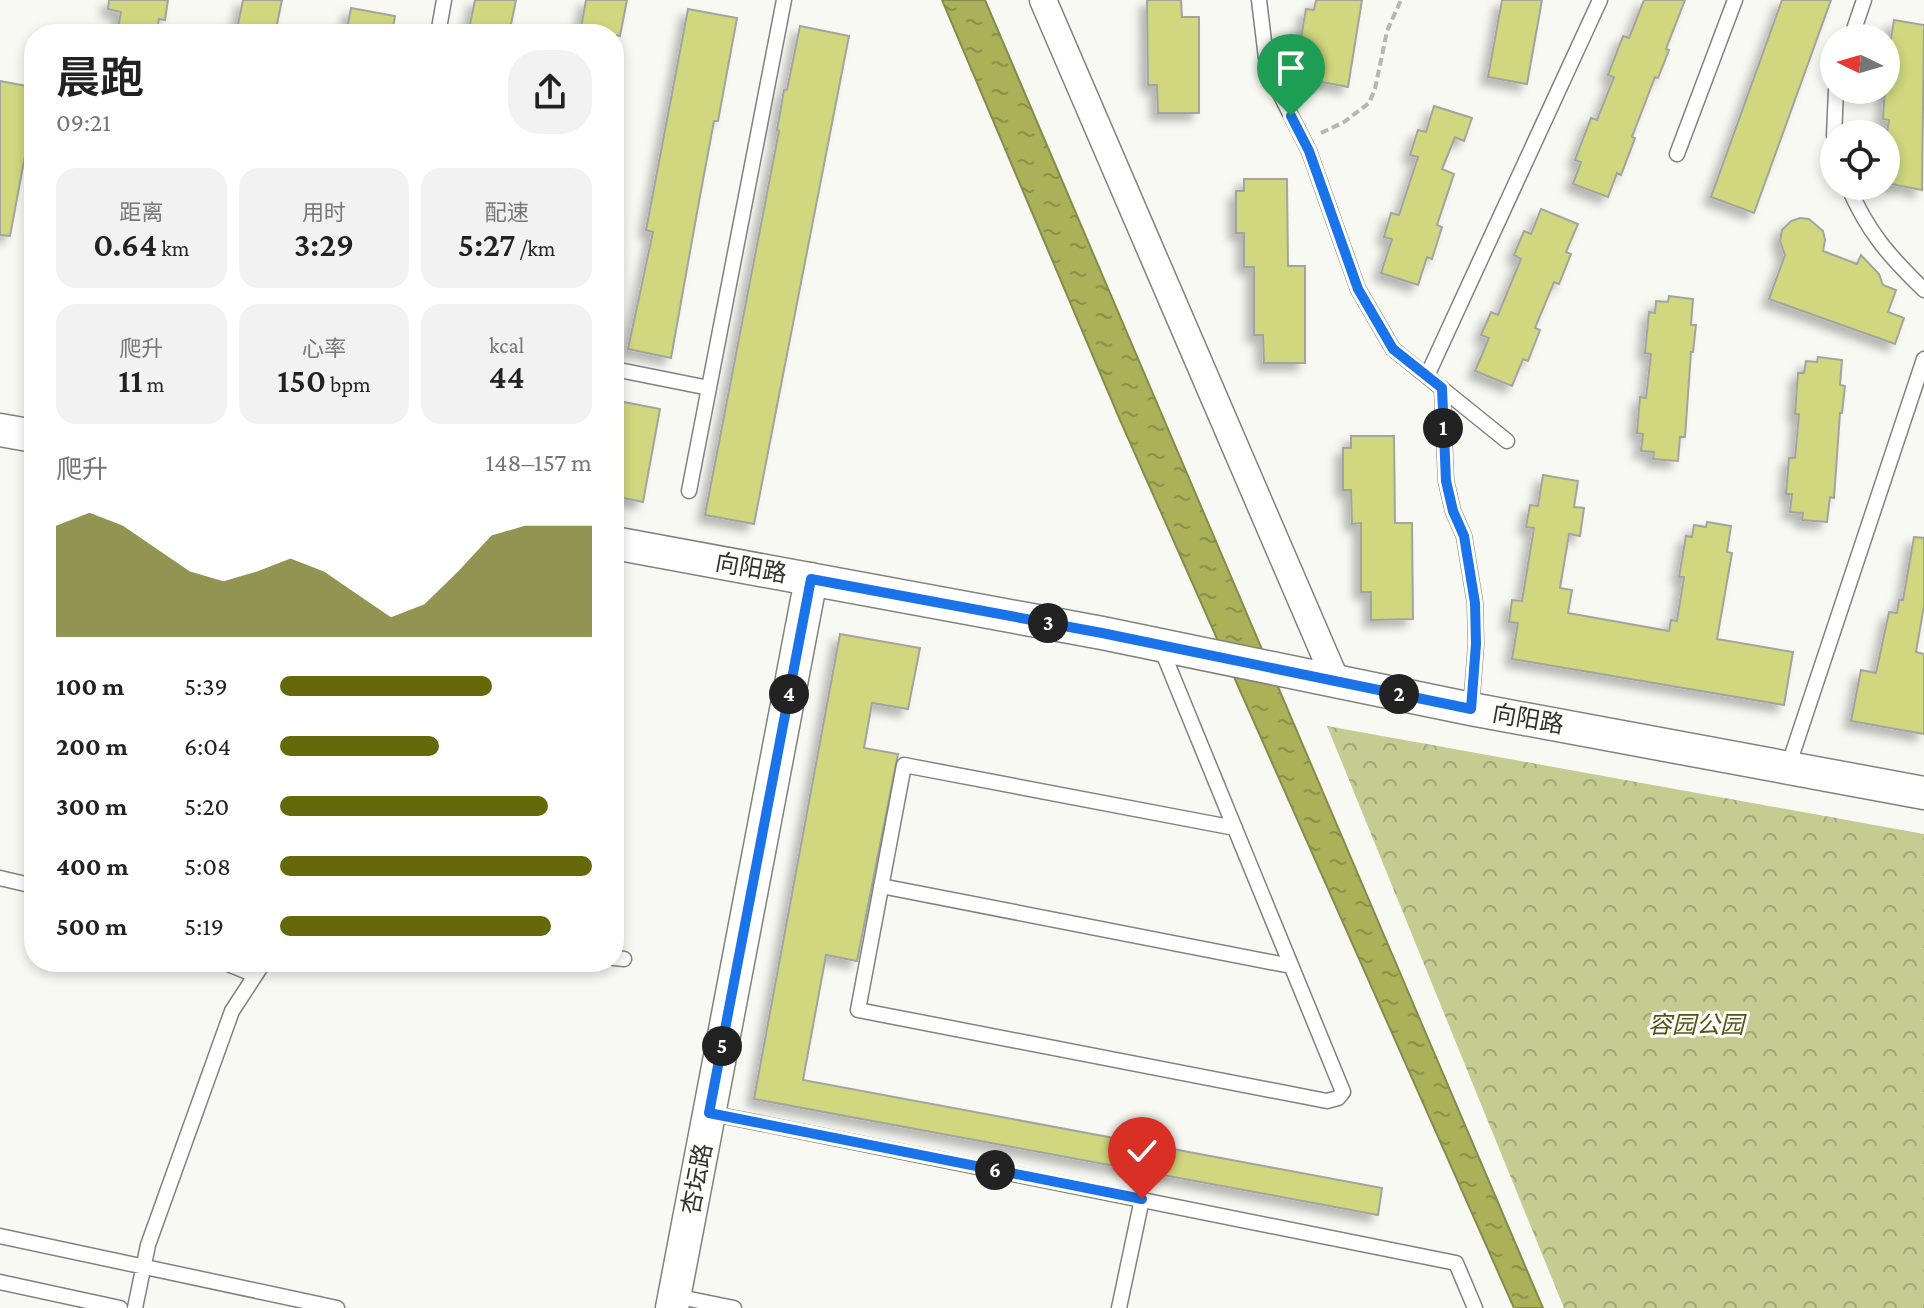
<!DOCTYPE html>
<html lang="zh">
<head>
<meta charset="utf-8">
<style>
	body { margin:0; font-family:"Crimson Pro","Noto Sans SC",serif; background:#f2f2f2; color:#222; height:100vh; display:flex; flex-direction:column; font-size:30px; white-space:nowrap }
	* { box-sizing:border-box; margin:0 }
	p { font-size:26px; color:#767676 }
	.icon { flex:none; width:44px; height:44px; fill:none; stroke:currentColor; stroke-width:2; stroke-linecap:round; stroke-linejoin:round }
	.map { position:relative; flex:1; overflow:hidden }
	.panel { position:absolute; left:24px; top:24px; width:600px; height:948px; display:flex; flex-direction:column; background:#fff; border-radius:32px; box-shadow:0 4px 12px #0003 }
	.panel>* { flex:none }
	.needle { width:52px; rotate:275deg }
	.controls { position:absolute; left:1820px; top:24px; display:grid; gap:16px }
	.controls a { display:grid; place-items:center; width:80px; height:80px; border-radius:50%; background:#fff; box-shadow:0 4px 12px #0003; font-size:40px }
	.pin { position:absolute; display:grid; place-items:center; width:68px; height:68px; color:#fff; margin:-82px -34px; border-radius:50% 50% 50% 0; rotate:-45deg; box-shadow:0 0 8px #0007 }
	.pin .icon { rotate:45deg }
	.km { position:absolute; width:40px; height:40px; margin:-20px; border-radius:50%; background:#222; color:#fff; font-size:22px; line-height:40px; text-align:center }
	.round { display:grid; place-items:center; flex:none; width:84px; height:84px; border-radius:32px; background:#f2f2f2 }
	.head { display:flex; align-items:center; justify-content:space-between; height:136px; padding:0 32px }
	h1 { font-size:44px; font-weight:600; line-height:60px }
	.figures { display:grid; grid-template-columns:repeat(3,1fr); gap:12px; height:136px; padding:8px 32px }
	.figures div { display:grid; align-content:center; border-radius:20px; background:#f2f2f2; text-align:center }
	.figures b { font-size:34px; font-weight:600 }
	.figures small { font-size:22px; font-weight:400 }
	.figures p { font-size:22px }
	.chart { height:224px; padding:16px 32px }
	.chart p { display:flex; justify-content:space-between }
	.chart svg { width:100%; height:144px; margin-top:8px; fill:#656909; opacity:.7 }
	ul { padding:0 32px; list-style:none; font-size:26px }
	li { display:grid; grid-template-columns:128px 96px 1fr; align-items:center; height:60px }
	li i { height:20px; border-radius:10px; background:#656909 }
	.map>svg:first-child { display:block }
	.park { fill:url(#park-crowns) }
	.water { fill:url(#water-ripples); stroke:#868b4c; stroke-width:2 }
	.building { fill:#d0d77e; stroke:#a3a49f; stroke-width:2; filter:url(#shadow) }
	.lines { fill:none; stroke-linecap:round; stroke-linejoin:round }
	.service-casing { stroke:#81827c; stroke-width:17 }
	.minor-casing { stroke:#81827c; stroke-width:29 }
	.tertiary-casing { stroke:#81827c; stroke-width:35 }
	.path { stroke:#b6b6b2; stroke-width:4; stroke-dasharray:8 4; stroke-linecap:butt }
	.service { stroke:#fff; stroke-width:14 }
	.minor { stroke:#fff; stroke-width:26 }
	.tertiary { stroke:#fff; stroke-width:32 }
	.route-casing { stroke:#fff; stroke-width:16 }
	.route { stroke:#1a73e8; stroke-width:10 }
	.labels { text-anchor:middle; stroke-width:6; stroke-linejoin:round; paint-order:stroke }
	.street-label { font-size:24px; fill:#31322f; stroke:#fffffe }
	.park-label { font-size:24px; font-style:italic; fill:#535615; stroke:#fffffe }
</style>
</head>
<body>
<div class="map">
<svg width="1924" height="1308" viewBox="0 0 1924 1308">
	<defs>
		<pattern id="park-crowns" width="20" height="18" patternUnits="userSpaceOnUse" patternTransform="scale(2)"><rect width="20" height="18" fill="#c6cc91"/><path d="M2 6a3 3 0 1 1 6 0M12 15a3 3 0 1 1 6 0" fill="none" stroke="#a1a677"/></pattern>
		<pattern id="water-ripples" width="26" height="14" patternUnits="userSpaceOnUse" patternTransform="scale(2)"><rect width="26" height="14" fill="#aab158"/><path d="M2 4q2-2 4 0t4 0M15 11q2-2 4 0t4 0" fill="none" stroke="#8b9149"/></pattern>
		<filter id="shadow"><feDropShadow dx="-7" dy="7" stdDeviation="4" flood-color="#0004"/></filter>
	</defs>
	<rect width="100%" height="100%" fill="#f9f9f4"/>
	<path class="park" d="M1327,726L1924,834V1308H1564Z"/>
	<path class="water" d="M942,0H985L1543,1308H1514L1120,420Z"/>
	<path class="building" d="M109,0H168L165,20L159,19L156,34L118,29L121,12L108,9Z
		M243,0H282L275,34H236Z
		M475,0H516L509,34H468Z
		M586,0H627L620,36L581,28Z
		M1147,0H1181L1182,17H1199V113H1158L1157,85H1148Z
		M1316,0H1362L1348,87L1301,78L1308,45L1300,43L1306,9L1314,10Z
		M1502,0H1542L1527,84L1488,77Z
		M1644,0H1685L1666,49L1669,50L1658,78L1655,77L1632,137L1635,138L1621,175L1617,173L1608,197L1573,184L1581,162L1575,160L1591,118L1597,120L1614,77L1608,75L1623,36L1629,38Z
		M1782,0H1831L1754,213L1711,197Z
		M351,8L395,16L392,34H346Z
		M688,9L737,18L718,121H714L700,196L671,358L628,349L653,232L646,230Z
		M1894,20L1924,25L1922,190L1886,183V139L1889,120L1883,119L1886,70Z
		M800,26L849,36L754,524L705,515L779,131L777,130L784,90H787Z
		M0,81L32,87L27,112L33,113L10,236L0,235Z
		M1434,106L1472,118L1464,141L1455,137L1442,169L1454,174L1437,225L1442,227L1432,259L1427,257L1418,285L1381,273L1392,239L1384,237L1391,213L1399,215L1418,157L1410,155L1418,130L1426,132Z
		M1244,179H1287L1288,266H1305V363H1264L1263,335H1254V267H1244V233H1236V191H1244Z
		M1541,209L1578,224L1566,252L1571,254L1559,284L1554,282L1535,328L1540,330L1528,361L1523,359L1512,386L1475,371L1489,338L1481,335L1491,312L1498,315L1521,259L1514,255L1524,231L1531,234Z
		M1800,218L1809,219L1823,231L1825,240L1823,251L1857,264L1861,255L1879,274L1883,285L1896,290L1888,312L1904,318L1895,344L1769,299L1785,255L1780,241L1782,230L1791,221Z
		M1669,296L1693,299L1691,325H1696L1693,352H1691L1685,437H1680L1678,461L1653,459L1654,452L1641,451L1643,434L1637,433L1640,397L1646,398L1651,354L1645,353L1649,312L1655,313L1656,301L1668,302Z
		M1818,357L1842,360L1840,385L1845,386L1842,413H1840L1834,498L1830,497L1827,522L1802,520L1803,513L1790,512L1792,494H1786L1789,458H1795L1799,414H1795L1798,373H1804L1806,361L1817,362Z
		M619,401L660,409L643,502L614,496V430Z
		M1351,436H1394L1395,523H1412L1413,619L1371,620V592H1361V523L1352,524L1351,490H1343V448H1351Z
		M1543,475L1578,481L1574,507L1584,508L1580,536L1569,534L1560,588L1572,590L1568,613L1669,631L1671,620L1677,621L1684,577H1679L1686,536L1692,537L1694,525L1706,527L1707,522L1731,526L1727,552L1732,553L1717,639L1793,652L1784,705L1512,659L1518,623L1509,622L1512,600L1522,601L1534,528L1526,527L1530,505L1538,506Z
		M1914,537L1924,538V606L1916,652L1924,654V734L1851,721L1861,670L1876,673L1889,612L1897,613L1899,600H1903Z
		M840,634L920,648L908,709L872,703L864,748L898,754L857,961L826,955L803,1080L1382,1188L1378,1215L754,1099Z"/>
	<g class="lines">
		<defs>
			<path id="service" d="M1259,0L1266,58L1274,82L1309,151L1358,289L1393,349L1507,441
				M438,34L444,0
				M1851,38L1864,0
				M1834,136L1836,90
				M1677,154L1735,0
				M1848,186C1867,231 1889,256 1924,290
				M614,369L709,388
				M1427,376L1600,0
				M1442,388L1446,481L1453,511L1464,536L1475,603L1476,644L1471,709
				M689,491L784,0
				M1161,648L1343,1092L1338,1098L1327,1101L858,1010L904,765L1235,828
				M1788,767L1924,359
				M0,878L34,886
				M881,886L1291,966
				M614,958L624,959
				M223,962L255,975
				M709,1113L1456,1263L1475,1308
				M0,1236L337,1308
				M0,1282L120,1308
				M675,1296L734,1308
				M135,1308L148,1245L232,1011L264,962
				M1119,1308L1142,1199"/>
			<path id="minor" d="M1043,0L1336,681"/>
			<path id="tertiary" d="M0,430L34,436
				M614,543L1102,633L1471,709L1924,793
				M672,1308L811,579"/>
		</defs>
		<use href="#service" class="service-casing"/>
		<use href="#minor" class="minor-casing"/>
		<use href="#tertiary" class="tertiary-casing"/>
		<path class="path" d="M1321,133L1344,122L1369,103L1375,89L1387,31L1401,0"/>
		<use href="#service" class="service"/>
		<use href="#minor" class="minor"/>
		<use href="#tertiary" class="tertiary"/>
	</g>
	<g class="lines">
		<defs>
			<path id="route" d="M1142,1199L709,1113L811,579L1102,633L1471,709L1476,644L1475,603L1464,536L1453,511L1446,481L1442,388L1393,349L1358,289L1309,151L1291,116"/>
		</defs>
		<use href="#route" class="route-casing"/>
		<use href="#route" class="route"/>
	</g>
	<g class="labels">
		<g class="street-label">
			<text transform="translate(751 568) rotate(10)" y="8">向阳路</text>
			<text transform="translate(1528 719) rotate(10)" y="8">向阳路</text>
			<text transform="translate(697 1179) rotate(-79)" y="8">杏坛路</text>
		</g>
		<g class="park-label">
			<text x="1696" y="1033">容园公园</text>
		</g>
	</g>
</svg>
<div class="controls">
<a><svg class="needle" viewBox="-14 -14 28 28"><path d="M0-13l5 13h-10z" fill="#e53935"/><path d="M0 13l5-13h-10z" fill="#767676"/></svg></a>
<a><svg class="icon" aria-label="locate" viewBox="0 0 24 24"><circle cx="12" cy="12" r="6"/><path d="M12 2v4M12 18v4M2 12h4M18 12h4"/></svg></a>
</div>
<div class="pin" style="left:1291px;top:116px;background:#1e9e55"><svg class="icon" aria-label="arrive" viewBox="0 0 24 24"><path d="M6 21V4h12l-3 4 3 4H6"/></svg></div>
<div class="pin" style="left:1142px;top:1199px;background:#d93025"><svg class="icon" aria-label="check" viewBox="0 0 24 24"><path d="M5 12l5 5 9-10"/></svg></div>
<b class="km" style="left:1443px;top:428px">1</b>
<b class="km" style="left:1399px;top:694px">2</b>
<b class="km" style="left:1048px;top:623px">3</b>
<b class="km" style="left:789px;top:694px">4</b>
<b class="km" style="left:722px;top:1046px">5</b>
<b class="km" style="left:995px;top:1170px">6</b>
<section class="panel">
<div class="head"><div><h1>晨跑</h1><p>09:21</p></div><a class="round"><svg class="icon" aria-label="share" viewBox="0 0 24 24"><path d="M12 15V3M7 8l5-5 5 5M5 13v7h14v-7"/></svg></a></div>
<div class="figures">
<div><p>距离</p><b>0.64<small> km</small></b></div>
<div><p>用时</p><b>3:29</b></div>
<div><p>配速</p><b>5:27<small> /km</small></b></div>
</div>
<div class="figures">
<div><p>爬升</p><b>11<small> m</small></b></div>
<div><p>心率</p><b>150<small> bpm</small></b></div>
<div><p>kcal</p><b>44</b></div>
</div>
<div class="chart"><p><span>爬升</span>148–157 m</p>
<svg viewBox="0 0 160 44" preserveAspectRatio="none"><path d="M0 44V10L10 6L20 10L30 17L40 24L50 27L60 24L70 20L80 24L90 31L100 38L110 34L120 24L130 13L140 10L150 10L160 10V44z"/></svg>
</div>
<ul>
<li><b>100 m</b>5:39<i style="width:68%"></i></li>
<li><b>200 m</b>6:04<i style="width:51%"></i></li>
<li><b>300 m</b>5:20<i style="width:86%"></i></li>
<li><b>400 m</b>5:08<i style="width:100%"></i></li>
<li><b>500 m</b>5:19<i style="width:87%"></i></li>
</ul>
</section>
</div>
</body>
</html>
